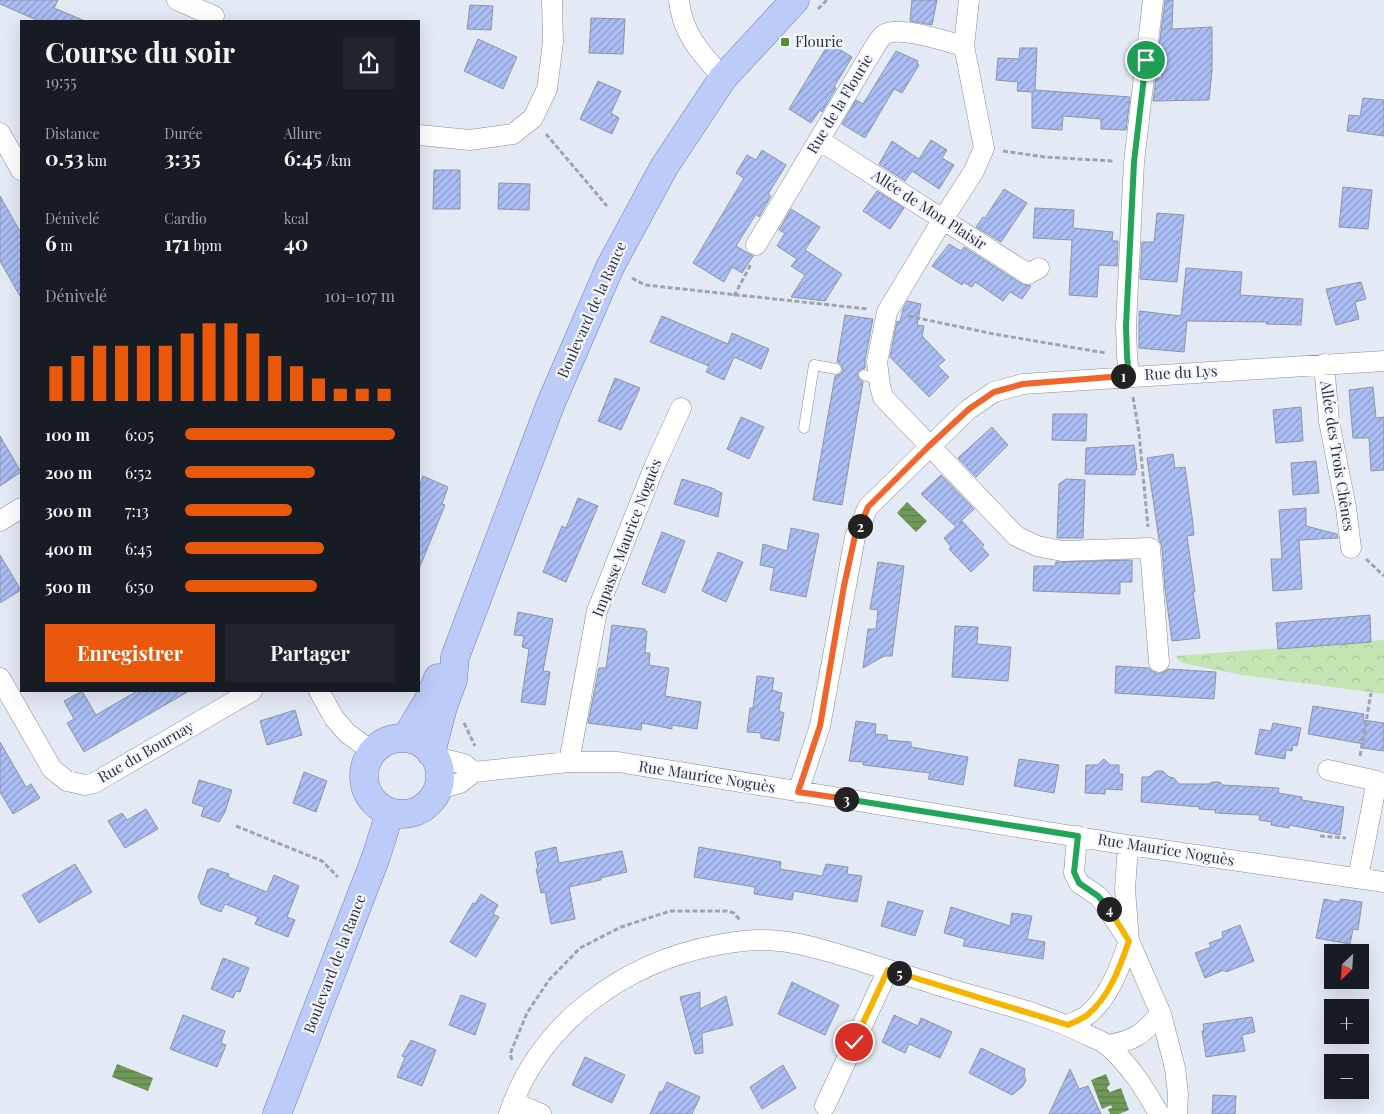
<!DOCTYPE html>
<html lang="fr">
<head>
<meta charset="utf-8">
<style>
	body { margin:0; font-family:"Playfair Display",serif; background:#20242c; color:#f1f3f6; height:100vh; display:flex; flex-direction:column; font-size:19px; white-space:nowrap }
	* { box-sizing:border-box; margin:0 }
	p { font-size:16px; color:#9ea1a6 }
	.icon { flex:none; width:28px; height:28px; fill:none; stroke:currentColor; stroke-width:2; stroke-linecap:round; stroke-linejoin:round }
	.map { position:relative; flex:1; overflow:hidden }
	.drawer { position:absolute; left:20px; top:20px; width:400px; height:672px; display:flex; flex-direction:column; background:#171b24; border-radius:0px; box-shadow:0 5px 20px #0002 }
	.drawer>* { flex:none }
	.needle { width:32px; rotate:205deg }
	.tools { position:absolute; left:1324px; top:944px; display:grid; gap:10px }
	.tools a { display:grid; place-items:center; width:45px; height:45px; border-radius:0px; background:#171b24; box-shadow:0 5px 20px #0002; font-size:25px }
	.pin { position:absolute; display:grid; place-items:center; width:42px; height:42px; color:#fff; margin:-21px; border:2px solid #fff; border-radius:50%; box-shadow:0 1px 5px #0007 }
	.km { position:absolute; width:25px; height:25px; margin:-12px; border-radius:50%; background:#222; color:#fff; font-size:14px; line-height:25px; text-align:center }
	.round { display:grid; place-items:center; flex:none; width:52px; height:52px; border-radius:0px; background:#20242c }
	.head { display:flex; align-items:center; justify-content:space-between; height:85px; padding:0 25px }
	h1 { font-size:28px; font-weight:700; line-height:38px }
	.figures { display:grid; grid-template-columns:repeat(3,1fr); gap:8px; height:85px; padding:5px 25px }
	.figures div { display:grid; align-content:center }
	.figures b { font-size:21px; font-weight:700 }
	.figures small { font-size:14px; font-weight:400 }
	.figures p { font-size:14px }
	.chart { height:140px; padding:10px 25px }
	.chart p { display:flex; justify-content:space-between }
	.chart svg { width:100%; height:90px; margin-top:5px; stroke:#ea580c; stroke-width:6 }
	.cta { display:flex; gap:10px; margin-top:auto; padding:10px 25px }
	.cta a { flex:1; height:58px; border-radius:0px; background:#ea580c; color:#fff; font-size:20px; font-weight:700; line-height:58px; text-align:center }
	.cta a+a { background:#20242c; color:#f1f3f6 }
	ul { padding:0 25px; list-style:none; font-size:16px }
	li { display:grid; grid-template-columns:80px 60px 1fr; align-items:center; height:38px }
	li i { height:12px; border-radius:6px; background:#ea580c }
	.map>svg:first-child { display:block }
	.park { fill:url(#park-crowns) }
	.water { fill:url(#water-rules) }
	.building { fill:url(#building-hatch); stroke:#9095a1 }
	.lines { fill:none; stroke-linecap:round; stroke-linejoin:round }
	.lane-casing { stroke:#888d99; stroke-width:11 }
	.street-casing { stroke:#888d99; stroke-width:21 }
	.primary-casing { stroke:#6e7fb0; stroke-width:29 }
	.path { stroke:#a0a4ae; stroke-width:3; stroke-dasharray:5 2.5; stroke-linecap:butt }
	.lane { stroke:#fff; stroke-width:10 }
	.street { stroke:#fff; stroke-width:20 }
	.primary { stroke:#bccbf7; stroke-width:28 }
	.split-1-casing { stroke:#fff; stroke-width:10 }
	.split-2-casing { stroke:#fff; stroke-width:10 }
	.split-3-casing { stroke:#fff; stroke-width:10 }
	.split-4-casing { stroke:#fff; stroke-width:10 }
	.split-5-casing { stroke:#fff; stroke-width:10 }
	.split-6-casing { stroke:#fff; stroke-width:10 }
	.split-1 { stroke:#22a559; stroke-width:6 }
	.split-2 { stroke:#f0652b; stroke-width:6 }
	.split-3 { stroke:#f0652b; stroke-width:6 }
	.split-4 { stroke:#22a559; stroke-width:6 }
	.split-5 { stroke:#f5b400; stroke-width:6 }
	.split-6 { stroke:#f5b400; stroke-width:6 }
	.poi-dot { fill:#548e2d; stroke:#f3f6ff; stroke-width:2 }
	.labels { text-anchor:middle; stroke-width:4.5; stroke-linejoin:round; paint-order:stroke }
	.poi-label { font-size:15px; fill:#303237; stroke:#f3f6ff; text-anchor:start }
	.street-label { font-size:15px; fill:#303237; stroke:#f3f6ff }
</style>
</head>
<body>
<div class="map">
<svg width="1384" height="1114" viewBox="0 0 1384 1114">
	<defs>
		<pattern id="park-crowns" width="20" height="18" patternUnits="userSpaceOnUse" patternTransform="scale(1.25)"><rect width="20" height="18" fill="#c4e5b3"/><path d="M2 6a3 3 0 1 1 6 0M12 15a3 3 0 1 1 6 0" fill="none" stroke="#a9c59b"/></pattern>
		<pattern id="water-rules" width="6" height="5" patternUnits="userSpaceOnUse" patternTransform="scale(1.25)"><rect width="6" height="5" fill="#6f9959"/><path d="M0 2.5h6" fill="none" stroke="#5c7d4a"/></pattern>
		<pattern id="building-hatch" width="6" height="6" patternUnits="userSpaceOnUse" patternTransform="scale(1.25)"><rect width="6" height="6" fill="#aabef5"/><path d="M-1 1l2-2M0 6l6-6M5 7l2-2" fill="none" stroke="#8b9bc7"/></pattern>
	</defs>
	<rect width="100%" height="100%" fill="#e4e9f6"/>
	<path class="park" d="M1384,640V694L1242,675L1182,663L1175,656Z"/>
	<path class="water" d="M907,502L927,521L916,532L897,513Z
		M117,1064L153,1078L148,1091L112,1077Z
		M1106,1074L1110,1084L1107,1088L1110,1092L1121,1088L1129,1110L1119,1114H1110L1108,1109L1112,1108L1111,1105L1102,1109L1091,1080Z"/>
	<path class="building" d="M0,0H58L54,8L85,21H39L0,4Z
		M912,0H937L932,25L910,21Z
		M1165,0H1173L1172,29L1212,27V71L1209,100L1153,101L1156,78H1162L1159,47Z
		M470,5L493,6L491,30L467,29Z
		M591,18L625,19L623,54L589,53Z
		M478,39L517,57L503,89L464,71Z
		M829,43L852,57L834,87L836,88L822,112L820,110L811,123L789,109Z
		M1020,48H1037L1035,90L1130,97L1126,130L1101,129V119L1063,116L1062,130L1032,128V92L1017,91L1018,82L996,80L998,58L1019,59Z
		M896,51L918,61L917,63L919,65L902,93L894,89L865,138L842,124L856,100L863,104Z
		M598,81L621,91L611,113L619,118L612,134L580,119Z
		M1363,98L1384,100V136L1347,131L1349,115L1360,116Z
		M931,140L947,150L942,158L954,165L939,189L912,171L905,181L879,164L892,141L919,159Z
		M762,150L786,165L768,194L771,196L759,217L756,214L736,246L753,256L742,273L732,267L724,282L693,263L744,178L736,173L747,155L756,160Z
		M434,170H460V209H433Z
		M499,183L530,184L529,210L498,209Z
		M1343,187L1372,190L1368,229L1339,227Z
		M1004,189L1027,203L1001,242L976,227L983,217L985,218Z
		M877,191L904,208L890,229L863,211Z
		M0,196L21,233V298L0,261Z
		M1035,208L1074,210L1073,228L1113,232L1112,241H1118L1117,266L1099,265L1097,297L1069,295L1072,240L1033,238Z
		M791,209L820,227L805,250L842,274L825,301L791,297L805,275L791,266L797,259L777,246L785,233L779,230Z
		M1157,213L1184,215L1177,282L1140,279L1142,242H1154Z
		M949,244L961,251L964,247L1022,284L1031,286L1022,299L1010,292L1003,301L975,282L972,287L963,282L962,285L932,266Z
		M1186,268L1242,272L1240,295L1303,299L1301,325L1266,324L1267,322L1187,321L1184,352L1139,348V311L1181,316Z
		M1361,282L1366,299L1355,302L1359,319L1336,325L1326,289Z
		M907,301L921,304L917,325L924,326L922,336L945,360L938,366L949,377L929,397L890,357L897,321L900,322L903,309Z
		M845,315L873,319L865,360V368L860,370L857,373L859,379L863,382L842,505L813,500L835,376L841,374L843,370L841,364L837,362Z
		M662,316L728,344L732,333L769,349L761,369L734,357L724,380L706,372L709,366L650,342Z
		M615,378L640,388L621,430L598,421Z
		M1373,387L1376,418L1384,417V470L1371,471L1369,438H1353L1349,390Z
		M1301,407L1303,441L1276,443L1273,410Z
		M1053,414H1087L1086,441L1052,440Z
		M741,417L764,427L749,459L727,449Z
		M992,427L1008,445L976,477L958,458Z
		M0,436L21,472L0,486Z
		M1134,445L1137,470H1135V475L1085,474L1086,448Z
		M1173,454L1175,468L1185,467L1192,516L1194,535L1187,536L1195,592H1193L1200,638L1172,641L1165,589L1162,547L1159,540L1147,458Z
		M1316,461L1319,493L1293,495L1291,463Z
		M941,475L974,509L959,523L962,521L984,545L982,547L989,555L971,572L949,549L951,547L944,538L956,527L921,494Z
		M423,476L448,487L442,504L445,505L419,569V487Z
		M682,479L715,489V490L722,493L718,517L674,504Z
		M1066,479L1085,480L1083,538H1057L1059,484Z
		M578,498L598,506L566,582L543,572L562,526L566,528Z
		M1306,508V526L1337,534L1338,538L1299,540L1302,589L1273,591L1271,559H1282L1279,510Z
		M791,528L819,534L806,597L770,590L774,568L760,565L763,544L787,551Z
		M662,532L685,541L665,593L642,584Z
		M718,552L743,562L726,602L702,591Z
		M0,555L21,590L0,603Z
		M1132,560V582H1120V594L1033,591L1034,566H1055L1056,562Z
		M878,562L904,566L892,656H884L863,668L868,629H876L878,610L870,609Z
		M518,612L553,619L543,671L550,672L545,705L521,702L529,649L522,647L524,636L514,635Z
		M1370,615L1371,642L1278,649L1276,623Z
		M612,625L645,629V631H647L645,653H650L649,665L669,668L665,696L701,702L697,729L672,725V729L642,723L641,730L588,723L599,668H606Z
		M955,626L978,627L977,644L1011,647L1008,681L952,677Z
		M1116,666L1149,668L1153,672L1159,674L1168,669L1216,672L1214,699L1115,693Z
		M757,676L774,678L772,690L782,693L779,711L784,713L779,741L761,738V733L747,732L750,708H753Z
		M82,691L96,715L137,691H189L84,752L67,723L74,719L64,701Z
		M1313,706L1364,714L1363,720L1384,723V751L1363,748L1364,744L1308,734Z
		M295,710L302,735L267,745L260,721Z
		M856,721L876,724L875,734L887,735V740L911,742V747L968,757L963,785L928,779L930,773L863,765V762L849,761Z
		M1273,723L1301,728L1297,746L1293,745L1292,751L1286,750L1285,759L1255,754L1260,729L1271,731Z
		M0,742L26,787L31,784L40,798L13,814L0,792Z
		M1019,759L1059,765L1054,793L1014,786Z
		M1104,759L1110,765H1119V774H1123L1122,790L1105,789V794L1085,793L1086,765H1097Z
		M1156,771H1163L1169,777L1174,778L1179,784H1209L1212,782H1220L1223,785L1279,788L1278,793L1302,797V800L1344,807L1340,835L1289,825V828L1271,825L1272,822L1259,820L1260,815L1215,813V810L1199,809L1200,807L1141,802L1142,777H1149Z
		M304,772L327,781L316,812L293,803Z
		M199,780L232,790L225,812L219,822L201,816L204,807L192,803Z
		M146,809L158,829L125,848L108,821L122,813L127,820Z
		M556,847L559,863L622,851L627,872L600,878L601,880L569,887L575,919L551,924L545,892L541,893L536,869L538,868L535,852Z
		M699,847L781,862L780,869L822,876L826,864L848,867L847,874L862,876L857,902L794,891L792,900L754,894L755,887L694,877Z
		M75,864L92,892L39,923L22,895Z
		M211,868L229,874L228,877L267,892L274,875L299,886L287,917L295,920L288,937L255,924L258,917L225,904L221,912L201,904L198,897L208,869L210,870Z
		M481,894L498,905L493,914L499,917L476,957L450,942L473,903L475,904Z
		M1324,899L1338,902L1341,899L1362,902L1358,930L1353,929L1350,944L1316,938Z
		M888,901L923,911L915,936L881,926Z
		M951,907L1010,926L1012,913L1032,916L1027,939L1045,942L1043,959L963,946L965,939L944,933Z
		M1240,925L1254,961L1226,972L1224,970L1205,978L1195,953L1211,947L1209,943L1223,938L1222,932Z
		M223,958L249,968L240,992L236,991L233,998L211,989Z
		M792,982L839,1005L825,1035L778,1014Z
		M700,992V1009L726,996L733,1025L702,1033L703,1053L695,1054L680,997Z
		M461,995L486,1004L475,1035L449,1025Z
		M183,1015L225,1031L221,1043L226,1045L217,1067L170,1049Z
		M894,1015L918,1026L921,1018L952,1032L940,1058L909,1044L905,1053L882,1042Z
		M1252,1017L1255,1032L1242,1035L1245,1051L1206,1057L1202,1031H1204L1203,1024Z
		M411,1040L436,1050L422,1086L397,1077L405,1057L402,1056Z
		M981,1048L1025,1069L1024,1076L1026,1080L1023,1086L1012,1095L969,1073Z
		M585,1057L625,1075L612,1103L572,1085Z
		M783,1065L796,1088L762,1109L750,1087Z
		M1070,1069L1079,1089L1088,1086L1101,1114H1049Z
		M667,1082L700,1097L692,1114H650L660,1091L662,1092Z
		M1213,1095L1236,1096L1235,1114H1212Z"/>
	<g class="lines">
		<defs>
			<path id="lane" d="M864,375L879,380
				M804,428L814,365L836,369"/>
			<path id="street" d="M177,0L214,16
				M679,0C682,34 702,54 723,78
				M969,0L964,46L984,148L974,171L943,219L887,312L877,362L880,386L883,397L1016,536L1037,546L1062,551L1150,548L1159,662
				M0,133L21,170
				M419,135L470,140L513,134L533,118L547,89L553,42L552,0
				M819,140L1028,274L1039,268
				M756,245L877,43C879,40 882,36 885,34C903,26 946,42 964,46
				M1324,364L1329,421L1346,508L1351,548
				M1129,376L1127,356L1126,326L1134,162L1153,0
				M0,521L21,508
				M0,678L52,769L67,781L85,785L94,783L252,691
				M319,691L334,718L347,733L373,752
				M435,757L464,764L474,772
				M569,762L597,611L655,465L681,408
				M1328,770L1377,781L1358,878
				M438,789L460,783L474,772L569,762H618L1128,845L1384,882
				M798,792L820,726L855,537L868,507L948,429L969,409L994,392L1023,384L1384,361
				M1128,845L1125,889L1129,941L1161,1014L1175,1068L1178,1094L1177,1114
				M1068,1025C1074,1022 1080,1020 1086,1016C1109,999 1120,967 1129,941L1104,903L1098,896L1079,883L1074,873L1077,836
				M1107,1045C1135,1041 1142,1034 1161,1014
				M513,1102L541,1114
				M825,1106L888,970
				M509,1114C539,1023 625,962 717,945C737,941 758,938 779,941C804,943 830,952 854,959C885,969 916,978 947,988C994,1002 1044,1013 1087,1035C1094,1038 1103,1041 1108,1046C1130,1065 1145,1089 1159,1114"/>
			<path id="primary" d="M406,738L428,701L438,678
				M364 776a38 38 0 1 1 76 0a38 38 0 1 1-76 0Z
				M431,753L443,707L453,680L455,657L551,403L610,267L664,167L723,78L795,0
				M277,1114L376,857L390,812"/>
		</defs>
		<use href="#lane" class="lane-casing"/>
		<use href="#street" class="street-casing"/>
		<use href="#primary" class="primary-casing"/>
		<path class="path" d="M818,9L827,0
			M546,134L607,206
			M1003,151L1045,157L1113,161
			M632,278L645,285L868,309
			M734,296L751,264
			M908,316L994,334L1106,353
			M1133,397L1139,433L1148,527
			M1366,559L1384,576
			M464,723L475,746
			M1360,756L1371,693
			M236,826L322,861L338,877
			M1320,836L1346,838
			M512,1060L510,1054L527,1013L549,980L580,948L621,927L670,911H727L734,913L740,920"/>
		<use href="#lane" class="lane"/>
		<use href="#street" class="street"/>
		<use href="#primary" class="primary"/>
	</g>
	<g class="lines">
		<defs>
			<path id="split-1" d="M1123,376H1129L1127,356L1126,326L1134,162L1146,60"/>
			<path id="split-2" d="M860,526L868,507L929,446L969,409L994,392L1023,384L1123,376"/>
			<path id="split-3" d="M846,799L798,792L820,726L844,586L855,536L860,526"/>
			<path id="split-4" d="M846,799L1078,836L1074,872L1079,883L1098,896L1109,909"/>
			<path id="split-5" d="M899,973L1068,1025C1074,1022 1080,1020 1086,1016C1109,998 1120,967 1129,941L1109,909"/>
			<path id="split-6" d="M854,1042L888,970L899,973"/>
		</defs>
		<use href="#split-1" class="split-1-casing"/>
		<use href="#split-2" class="split-2-casing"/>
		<use href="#split-3" class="split-3-casing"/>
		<use href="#split-4" class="split-4-casing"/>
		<use href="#split-5" class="split-5-casing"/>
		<use href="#split-6" class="split-6-casing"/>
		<use href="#split-1" class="split-1"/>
		<use href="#split-2" class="split-2"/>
		<use href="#split-3" class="split-3"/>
		<use href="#split-4" class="split-4"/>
		<use href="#split-5" class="split-5"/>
		<use href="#split-6" class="split-6"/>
	</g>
	<rect class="poi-dot" x="780" y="37" width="10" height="10" rx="2.5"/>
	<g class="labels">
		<g class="poi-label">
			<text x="795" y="47">Flourie</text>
		</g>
		<g class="street-label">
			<text transform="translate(840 104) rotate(-59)" y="5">Rue de la Flourie</text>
			<text transform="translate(929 210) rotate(33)" y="5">Allée de Mon Plaisir</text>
			<text transform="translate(592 310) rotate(-66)" y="5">Boulevard de la Rance</text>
			<text transform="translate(1181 373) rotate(-3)" y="5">Rue du Lys</text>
			<text transform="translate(1337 456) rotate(81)" y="5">Allée des Trois Chênes</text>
			<text transform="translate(627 538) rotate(-69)" y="5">Impasse Maurice Noguès</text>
			<text transform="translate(146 752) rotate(-30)" y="5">Rue du Bournay</text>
			<text transform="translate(707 777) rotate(9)" y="5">Rue Maurice Noguès</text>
			<text transform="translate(1166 850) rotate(9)" y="5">Rue Maurice Noguès</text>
			<text transform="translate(335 964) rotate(-69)" y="5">Boulevard de la Rance</text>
		</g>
	</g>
</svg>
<div class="tools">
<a><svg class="needle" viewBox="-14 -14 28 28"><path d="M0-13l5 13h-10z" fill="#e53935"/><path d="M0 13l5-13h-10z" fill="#9ea1a6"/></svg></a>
<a>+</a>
<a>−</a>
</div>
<div class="pin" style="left:1146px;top:60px;background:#1e9e55"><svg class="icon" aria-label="arrive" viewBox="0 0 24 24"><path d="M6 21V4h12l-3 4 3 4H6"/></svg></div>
<div class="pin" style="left:854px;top:1042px;background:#d93025"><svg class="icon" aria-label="check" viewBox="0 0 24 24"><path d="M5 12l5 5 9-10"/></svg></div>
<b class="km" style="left:1123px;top:376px">1</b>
<b class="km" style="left:860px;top:526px">2</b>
<b class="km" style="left:846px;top:799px">3</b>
<b class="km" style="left:1109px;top:909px">4</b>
<b class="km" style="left:899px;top:973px">5</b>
<section class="drawer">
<div class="head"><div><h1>Course du soir</h1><p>19:55</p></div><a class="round"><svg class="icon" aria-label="share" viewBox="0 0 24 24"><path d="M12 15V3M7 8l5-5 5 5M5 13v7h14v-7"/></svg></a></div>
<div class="figures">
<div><p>Distance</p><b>0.53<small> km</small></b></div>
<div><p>Durée</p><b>3:35</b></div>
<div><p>Allure</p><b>6:45<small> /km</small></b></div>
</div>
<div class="figures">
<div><p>Dénivelé</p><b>6<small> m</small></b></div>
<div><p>Cardio</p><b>171<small> bpm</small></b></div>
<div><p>kcal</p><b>40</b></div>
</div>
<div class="chart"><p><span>Dénivelé</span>101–107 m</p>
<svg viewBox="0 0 160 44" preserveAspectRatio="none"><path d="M5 44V27M15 44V22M25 44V17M35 44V17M45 44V17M55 44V17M65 44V11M75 44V6M85 44V6M95 44V11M105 44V22M115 44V27M125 44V33M135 44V38M145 44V38M155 44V38"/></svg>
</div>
<ul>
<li><b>100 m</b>6:05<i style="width:100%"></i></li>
<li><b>200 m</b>6:52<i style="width:62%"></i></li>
<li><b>300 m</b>7:13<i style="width:51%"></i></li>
<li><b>400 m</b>6:45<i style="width:66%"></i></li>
<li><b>500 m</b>6:50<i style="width:63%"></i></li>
</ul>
<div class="cta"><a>Enregistrer</a><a>Partager</a></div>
</section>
</div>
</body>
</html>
